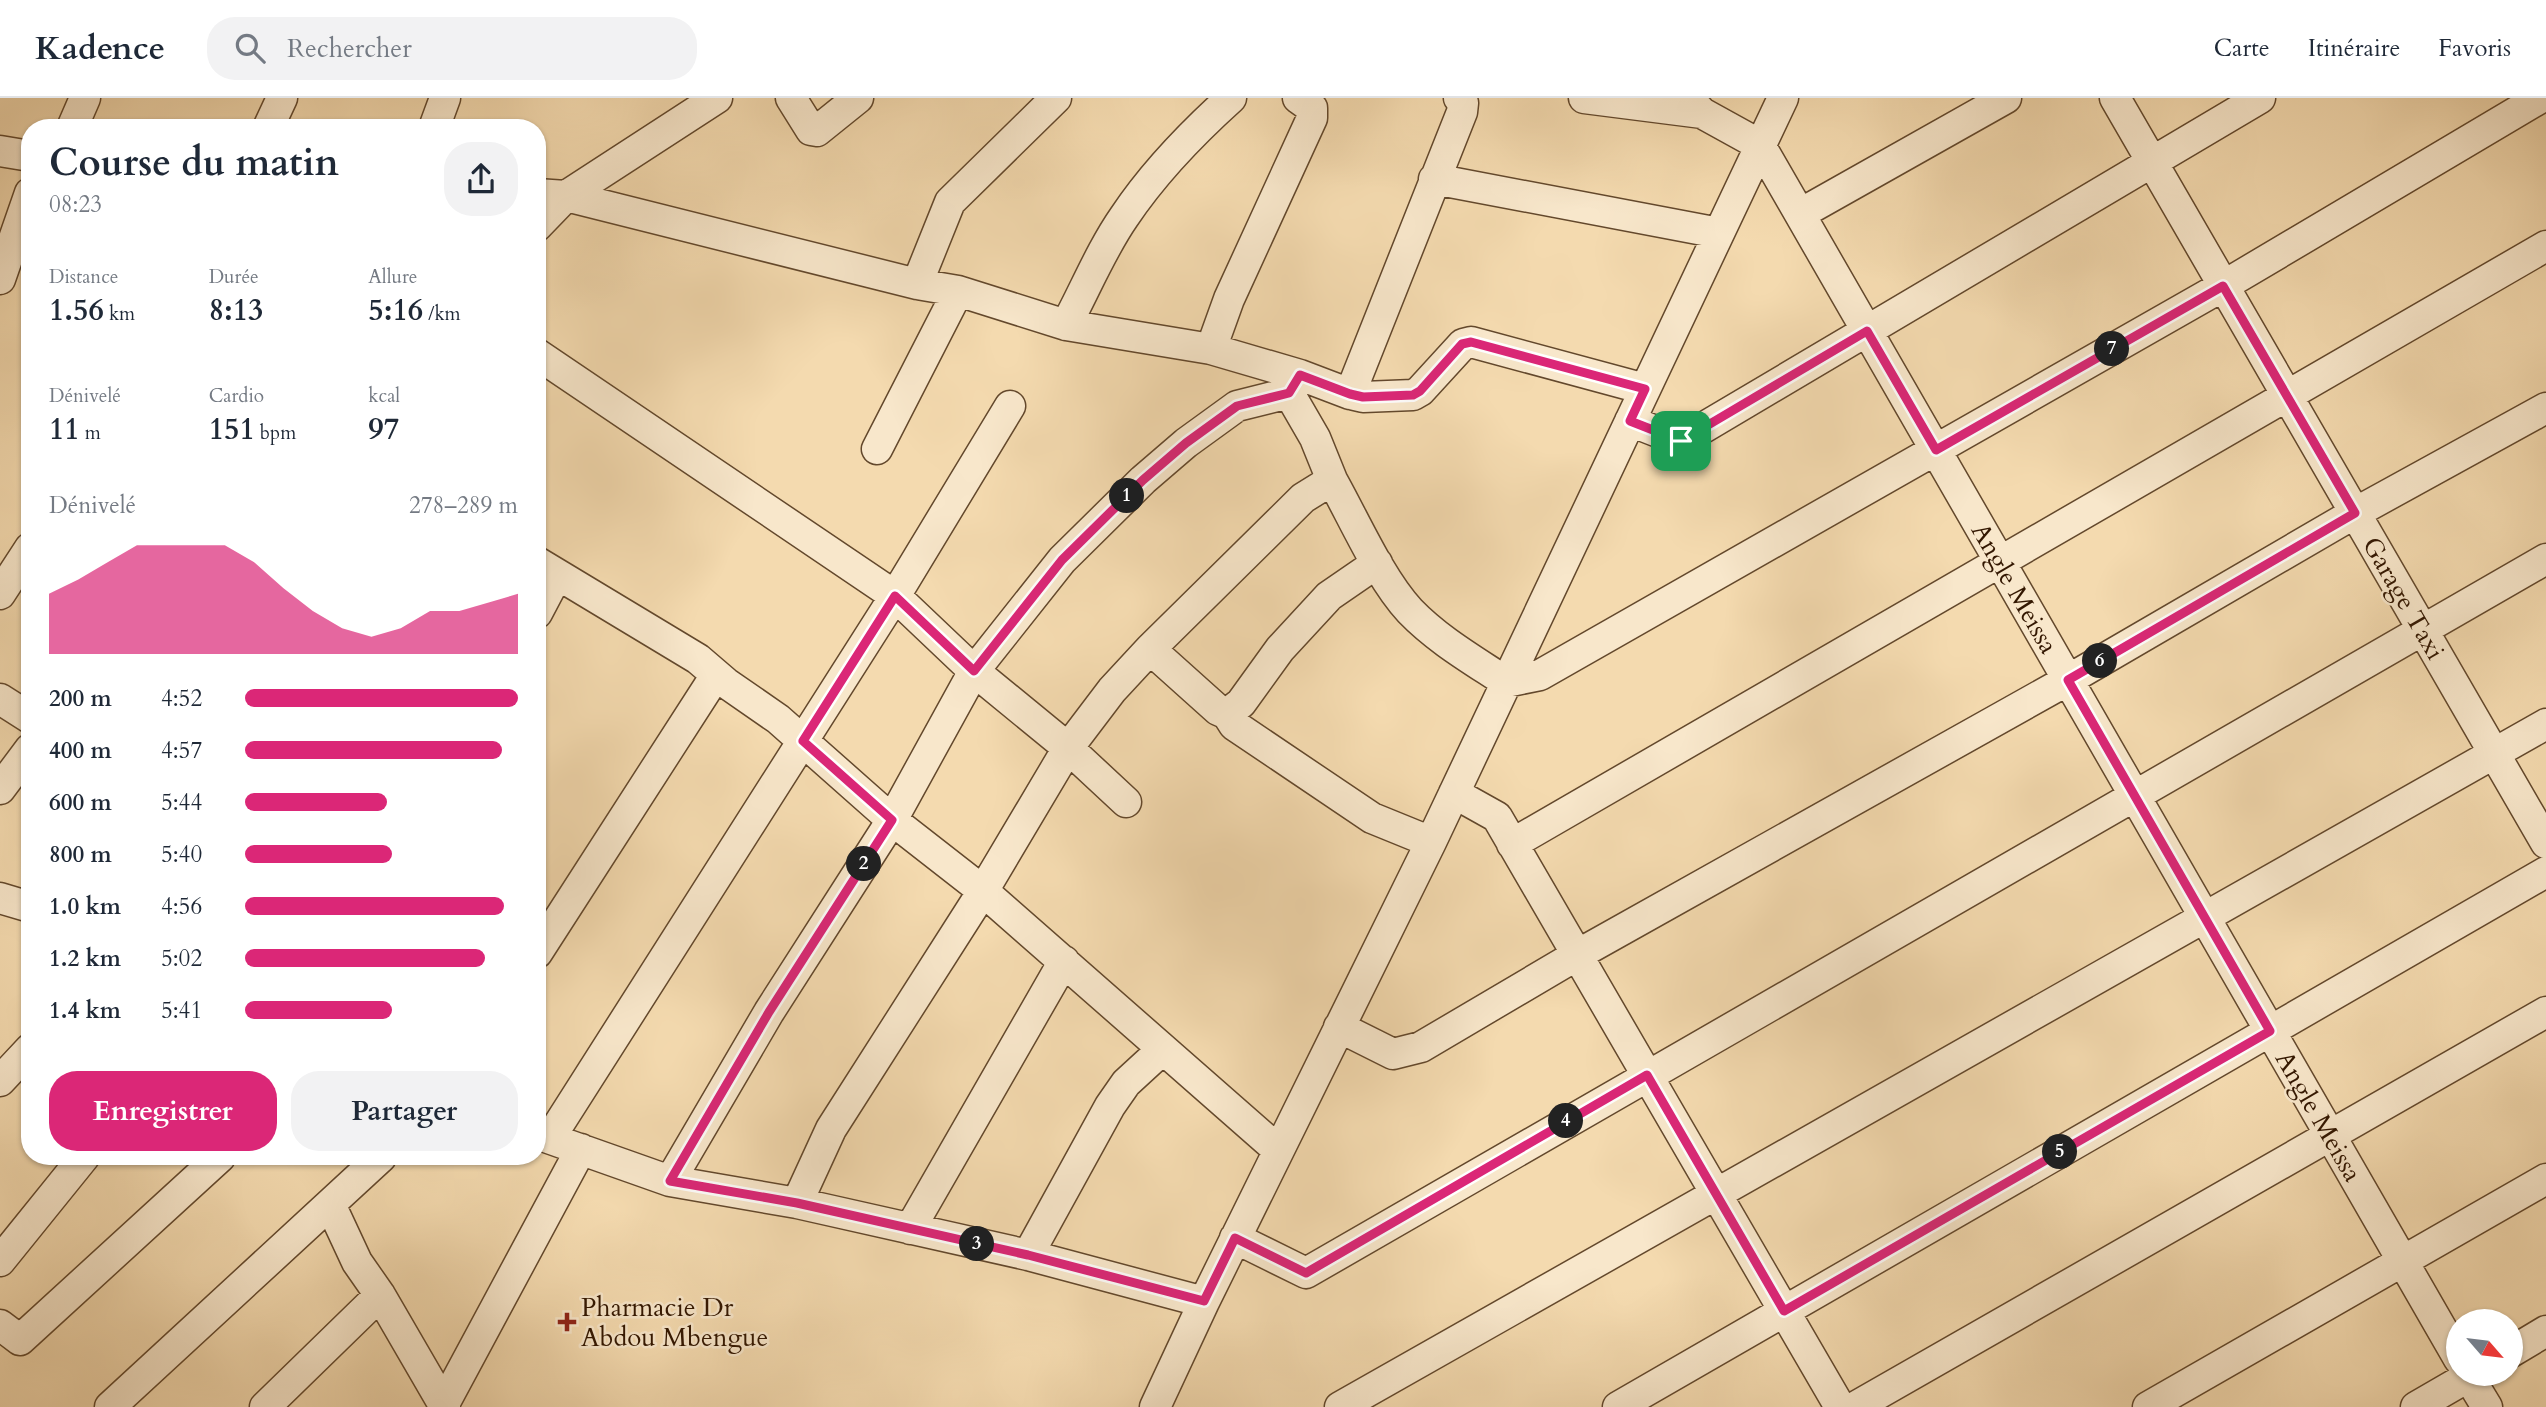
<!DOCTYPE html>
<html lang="fr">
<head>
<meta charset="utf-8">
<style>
	body { margin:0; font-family:Cardo,serif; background:#f2f2f3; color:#1f2937; height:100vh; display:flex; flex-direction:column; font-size:26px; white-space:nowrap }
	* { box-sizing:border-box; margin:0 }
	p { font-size:23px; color:#747a83 }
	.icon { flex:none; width:38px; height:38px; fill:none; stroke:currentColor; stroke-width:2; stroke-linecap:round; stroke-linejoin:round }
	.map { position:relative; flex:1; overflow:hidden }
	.side { position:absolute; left:21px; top:21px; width:525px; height:1046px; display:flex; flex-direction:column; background:#fff; border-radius:28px; box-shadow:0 2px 5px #0004 }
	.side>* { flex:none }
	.needle { width:46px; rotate:118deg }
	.tools { position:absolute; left:2446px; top:1211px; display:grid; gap:14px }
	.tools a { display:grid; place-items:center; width:77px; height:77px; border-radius:50%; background:#fff; box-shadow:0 2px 5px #0004; font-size:35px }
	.pin { position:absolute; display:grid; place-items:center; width:60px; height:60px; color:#fff; margin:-30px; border-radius:14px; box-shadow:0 4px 10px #0006 }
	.km { position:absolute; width:35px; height:35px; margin:-18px; border-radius:50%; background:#222; color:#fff; font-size:19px; line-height:35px; text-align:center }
	.round { display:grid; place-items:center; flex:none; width:74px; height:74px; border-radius:28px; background:#f2f2f3 }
	.headline { display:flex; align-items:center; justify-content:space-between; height:119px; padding:0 28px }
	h1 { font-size:38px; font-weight:700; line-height:52px }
	.figures { display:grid; grid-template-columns:repeat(3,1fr); gap:10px; height:119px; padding:7px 28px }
	.figures div { display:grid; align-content:center }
	.figures b { font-size:30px; font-weight:700 }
	.figures small { font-size:19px; font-weight:400 }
	.figures p { font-size:19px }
	.chart { height:196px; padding:14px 28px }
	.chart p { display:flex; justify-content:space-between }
	.chart svg { width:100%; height:126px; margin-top:7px; fill:#db2777; opacity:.7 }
	.action { display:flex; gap:14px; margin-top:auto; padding:14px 28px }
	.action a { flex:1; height:80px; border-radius:28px; background:#db2777; color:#fff; font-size:28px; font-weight:700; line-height:80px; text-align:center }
	.action a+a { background:#f2f2f3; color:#1f2937 }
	ul { padding:0 28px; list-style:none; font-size:23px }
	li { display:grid; grid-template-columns:112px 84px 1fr; align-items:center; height:52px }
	li i { height:18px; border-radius:9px; background:#db2777 }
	header { display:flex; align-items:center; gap:42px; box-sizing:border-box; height:98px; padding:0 35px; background:#fff; border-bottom:2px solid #e0e1e3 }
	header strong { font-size:33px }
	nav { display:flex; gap:38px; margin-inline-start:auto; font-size:24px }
	.search { width:490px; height:63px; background:#f2f2f3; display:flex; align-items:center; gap:18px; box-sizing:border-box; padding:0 24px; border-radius:28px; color:#747a83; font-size:26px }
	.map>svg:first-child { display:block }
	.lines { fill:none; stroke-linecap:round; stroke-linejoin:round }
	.minor-casing { stroke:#63482c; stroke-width:33 }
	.minor { stroke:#f8e7cb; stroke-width:30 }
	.route-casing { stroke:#fff; stroke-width:14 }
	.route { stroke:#db2777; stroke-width:9 }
	.poi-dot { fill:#8f2418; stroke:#f8e7cb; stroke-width:2.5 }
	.labels { text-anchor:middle; stroke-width:5; stroke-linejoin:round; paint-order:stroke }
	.street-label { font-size:26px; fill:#331701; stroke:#f8e7cb }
	.poi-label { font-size:26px; fill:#331701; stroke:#f8e7cb; text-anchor:start }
</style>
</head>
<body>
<header>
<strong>Kadence</strong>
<div class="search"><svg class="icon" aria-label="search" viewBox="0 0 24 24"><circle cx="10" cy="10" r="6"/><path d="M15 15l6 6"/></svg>Rechercher</div>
<nav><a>Carte</a><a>Itinéraire</a><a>Favoris</a></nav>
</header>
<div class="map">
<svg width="2546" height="1309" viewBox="0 0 2546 1309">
	<rect width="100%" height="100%" fill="#f4daaf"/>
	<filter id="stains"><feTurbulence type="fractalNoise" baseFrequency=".00286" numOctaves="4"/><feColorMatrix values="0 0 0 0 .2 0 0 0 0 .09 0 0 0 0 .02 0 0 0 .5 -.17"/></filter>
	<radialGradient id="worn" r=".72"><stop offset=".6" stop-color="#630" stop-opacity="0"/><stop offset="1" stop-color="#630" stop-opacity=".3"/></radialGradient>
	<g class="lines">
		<defs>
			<path id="minor" d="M791,0L811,32L817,33L858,0
				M1584,0L1702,15
				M1688,0L1702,15L1760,47L2459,1261
				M2115,0L2546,745
				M72,30L85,0
				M268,30L282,0
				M434,30L445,0
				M0,53L30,58
				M1434,81L1719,135
				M537,96L566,98L917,186L958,193L1066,227L1211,251L1300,277L1350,296L1363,299L1413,297L1420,293L1463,246L1471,244L1645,291
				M1800,116L2006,0
				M537,128L566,98L717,0
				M0,181L30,95
				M917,186L950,104L1056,0
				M1066,227C1085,192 1101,152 1124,119C1154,74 1191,36 1231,0
				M1211,251L1229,201L1312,20V10L1298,0
				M537,256L895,498L974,573L1068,650L1126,704
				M1350,296L1462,14L1463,5L1459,0
				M1630,323L1681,343L2260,0
				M877,351L958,193
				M1332,382C1354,421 1380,481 1410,513C1438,542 1473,562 1506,584L1540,577L2223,188L2540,0
				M537,464L698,561L726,585L778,621L892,722L983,793L1278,1052
				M0,496L30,450
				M537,515L557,477
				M1150,551L1218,612L1227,616L1241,605L1280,551L1329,498L1377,465
				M0,601L30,620
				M1227,616L1234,627L1372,720L1431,744
				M0,691L30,651
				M1454,695L1497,719L1840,1309
				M1512,746L2546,148
				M0,800L30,809
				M537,855L716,577
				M1339,929L1393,956L1421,949L1577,857L2068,582L2355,415L2546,310
				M0,983L30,951
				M537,1036L670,1083L797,1105L1028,1157L1204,1204
				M550,1040L895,498L1010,308
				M670,1083L769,914L892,722L974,573L1062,462L1143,382L1186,345L1237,308L1289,295L1300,277
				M797,1105L831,1031L983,793L1068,650L1112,592L1150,551L1303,400L1332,382L1315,340L1289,295
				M330,1106L357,1164L380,1197L445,1309
				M910,1131L1064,863
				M1235,1140L1306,1175L2546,461
				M1028,1157L1110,1008L1126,985L1163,951
				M0,1163L84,1059
				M0,1227L20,1242L220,1059
				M2511,1254L2546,1233
				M2467,1276L2487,1309
				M444,1306L581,1051
				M110,1309L381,1059
				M265,1309L380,1197
				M1155,1309L1204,1204L1431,744L1783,0
				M1340,1309L2546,626
				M1618,1309L2546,774
				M1855,1309L2546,914
				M2148,1309L2546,1081
				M2416,1309L2473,1276"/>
		</defs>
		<use href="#minor" class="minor-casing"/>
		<use href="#minor" class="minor"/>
	</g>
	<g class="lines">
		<defs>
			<path id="route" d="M2223,188L2355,415L2068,582L2270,933L1784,1213L1647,977L1306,1175L1235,1140L1204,1203L1028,1157L797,1105L670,1083L769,914L892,722L803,643L895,498L974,573L1062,462L1143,382L1186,345L1237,308L1289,295L1300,277L1350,296L1363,299L1413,297L1420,293L1462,246L1471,244L1645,291L1630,323L1681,343L1867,233L1936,352Z"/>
		</defs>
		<use href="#route" class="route-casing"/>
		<use href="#route" class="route"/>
	</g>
	<path class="poi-dot" d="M563.5 1213.5h7v7h7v7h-7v7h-7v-7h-7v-7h7z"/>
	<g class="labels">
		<g class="street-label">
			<text transform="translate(2015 490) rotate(60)" y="9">Angle Meissa</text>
			<text transform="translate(2404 500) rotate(60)" y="9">Garage Taxi</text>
			<text transform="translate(2319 1018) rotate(60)" y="9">Angle Meissa</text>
		</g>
		<g class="poi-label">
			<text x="581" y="1218">Pharmacie Dr<tspan x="581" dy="30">Abdou Mbengue</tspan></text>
		</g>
	</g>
	<rect width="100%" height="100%" filter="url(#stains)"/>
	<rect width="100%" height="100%" fill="url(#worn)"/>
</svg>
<div class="tools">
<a><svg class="needle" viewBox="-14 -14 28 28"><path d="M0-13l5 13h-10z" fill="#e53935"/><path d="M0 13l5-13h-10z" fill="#747a83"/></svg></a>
</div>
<div class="pin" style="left:1681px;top:343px;background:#1e9e55"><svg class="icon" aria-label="arrive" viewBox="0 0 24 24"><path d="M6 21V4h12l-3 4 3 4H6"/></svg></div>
<b class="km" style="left:1127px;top:398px">1</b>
<b class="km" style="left:864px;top:766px">2</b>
<b class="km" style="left:977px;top:1146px">3</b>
<b class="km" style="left:1566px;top:1023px">4</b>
<b class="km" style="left:2060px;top:1054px">5</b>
<b class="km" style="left:2100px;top:563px">6</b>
<b class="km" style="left:2112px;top:251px">7</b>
<section class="side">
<div class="headline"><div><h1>Course du matin</h1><p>08:23</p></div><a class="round"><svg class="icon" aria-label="share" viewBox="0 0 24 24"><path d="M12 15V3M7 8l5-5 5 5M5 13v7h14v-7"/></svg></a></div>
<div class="figures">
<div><p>Distance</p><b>1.56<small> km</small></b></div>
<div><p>Durée</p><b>8:13</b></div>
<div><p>Allure</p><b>5:16<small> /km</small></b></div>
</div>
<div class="figures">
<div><p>Dénivelé</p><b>11<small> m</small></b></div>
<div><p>Cardio</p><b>151<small> bpm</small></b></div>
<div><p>kcal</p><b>97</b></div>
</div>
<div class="chart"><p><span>Dénivelé</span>278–289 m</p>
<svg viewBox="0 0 160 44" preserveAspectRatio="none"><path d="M0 44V23L10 18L20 12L30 6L40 6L50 6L60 6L70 12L80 21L90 29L100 35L110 38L120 35L130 29L140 29L150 26L160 23V44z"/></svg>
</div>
<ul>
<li><b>200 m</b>4:52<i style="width:100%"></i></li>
<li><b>400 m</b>4:57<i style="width:94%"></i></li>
<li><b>600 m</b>5:44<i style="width:52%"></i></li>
<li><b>800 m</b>5:40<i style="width:54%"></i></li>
<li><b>1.0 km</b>4:56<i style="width:95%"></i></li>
<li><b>1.2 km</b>5:02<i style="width:88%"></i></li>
<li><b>1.4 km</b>5:41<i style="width:54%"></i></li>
</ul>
<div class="action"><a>Enregistrer</a><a>Partager</a></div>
</section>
</div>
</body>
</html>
